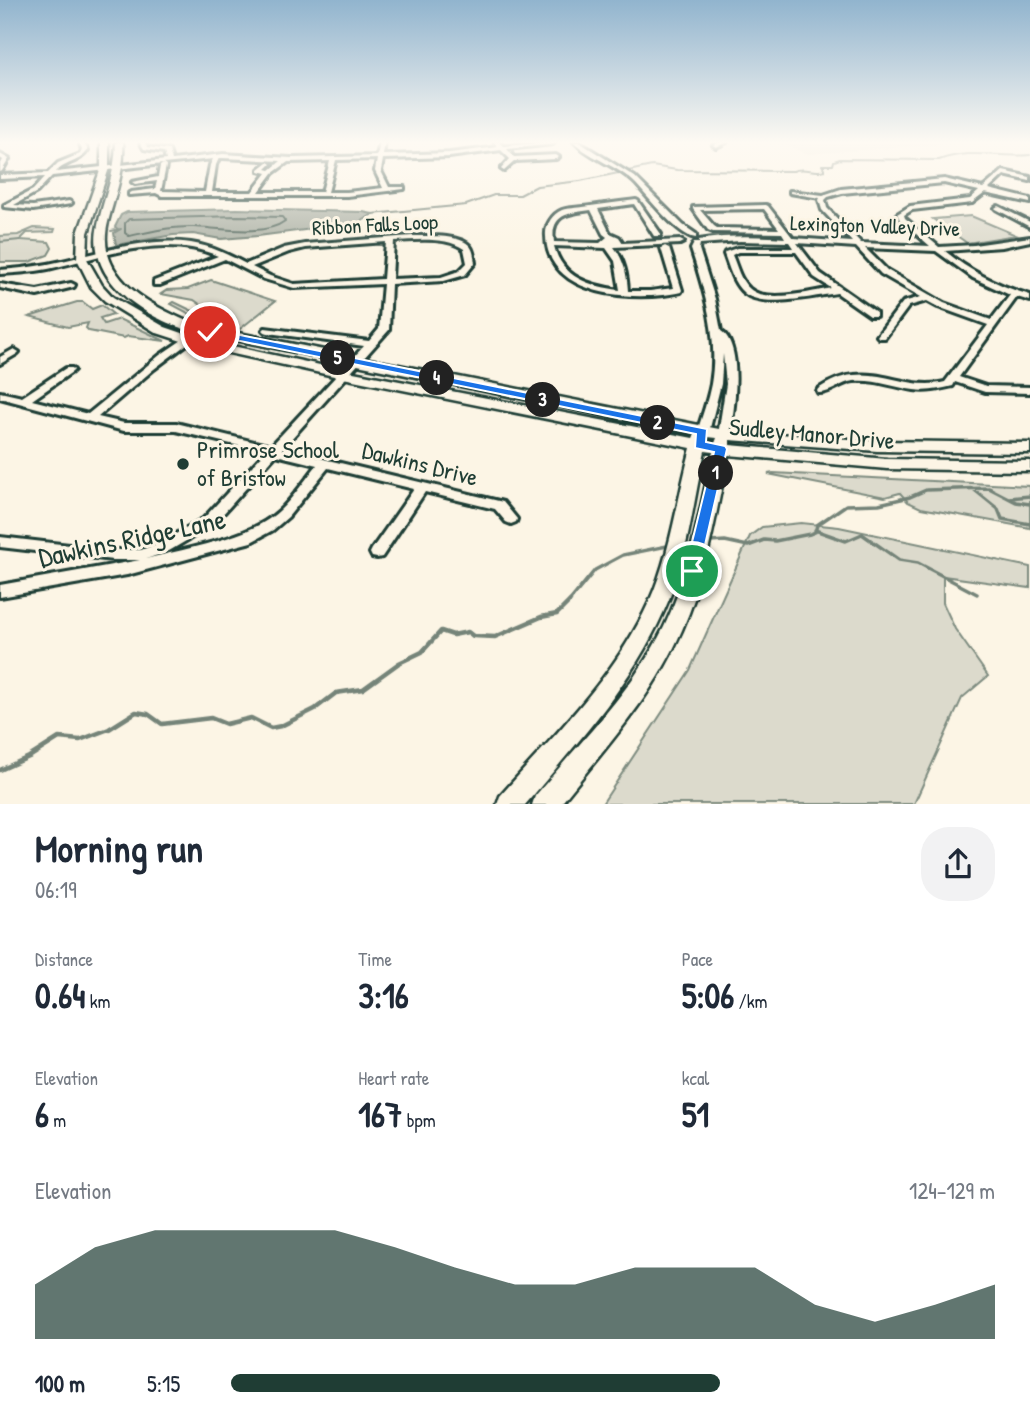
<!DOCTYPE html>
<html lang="en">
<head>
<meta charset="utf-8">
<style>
	body { margin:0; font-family:"Patrick Hand",sans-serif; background:#f2f2f3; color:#1f2937; height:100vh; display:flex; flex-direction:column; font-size:26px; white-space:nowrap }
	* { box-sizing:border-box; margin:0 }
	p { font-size:23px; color:#747a83 }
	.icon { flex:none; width:38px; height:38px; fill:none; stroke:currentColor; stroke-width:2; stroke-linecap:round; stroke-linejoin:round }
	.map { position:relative; height:804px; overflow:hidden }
	.panel { display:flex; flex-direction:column; background:#fff; flex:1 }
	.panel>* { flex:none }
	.pin { position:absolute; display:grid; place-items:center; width:60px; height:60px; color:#fff; margin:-30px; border:4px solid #fff; border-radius:50%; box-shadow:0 2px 7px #0007 }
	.km { position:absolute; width:35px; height:35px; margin:-18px; border-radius:50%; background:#222; color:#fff; font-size:19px; line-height:35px; text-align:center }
	.round { display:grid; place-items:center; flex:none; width:74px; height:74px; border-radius:28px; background:#f2f2f3 }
	.summary { display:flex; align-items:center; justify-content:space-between; height:119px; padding:0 35px }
	h1 { font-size:38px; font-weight:700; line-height:52px }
	.metrics { display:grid; grid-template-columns:repeat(3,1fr); gap:10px; height:119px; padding:7px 35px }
	.metrics div { display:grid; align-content:center }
	.metrics b { font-size:35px; font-weight:700 }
	.metrics small { font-size:19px; font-weight:400 }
	.metrics p { font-size:19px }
	.chart { height:196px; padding:14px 35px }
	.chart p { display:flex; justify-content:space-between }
	.chart svg { width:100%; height:126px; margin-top:7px; fill:#1f3d34; opacity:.7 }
	ul { padding:0 35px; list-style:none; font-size:23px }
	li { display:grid; grid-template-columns:112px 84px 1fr; align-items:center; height:52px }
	li i { height:18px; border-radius:9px; background:#1f3d34 }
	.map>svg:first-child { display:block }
	.built { fill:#ece7d8 }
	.green { fill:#dcdacc; stroke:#7e8c80; stroke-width:2 }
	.water { fill:#aeb3a7; stroke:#758479; stroke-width:2 }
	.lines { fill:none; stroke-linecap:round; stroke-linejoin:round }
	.shore { stroke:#586c62; stroke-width:2 }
	.stream-far2 { stroke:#758479; stroke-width:2 }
	.stream-far1 { stroke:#758479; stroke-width:3.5 }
	.stream { stroke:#758479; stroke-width:4.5 }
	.minor-casing { stroke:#1f3d34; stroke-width:6 }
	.major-casing { stroke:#1f3d34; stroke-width:5 }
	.minor { fill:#fcf5e5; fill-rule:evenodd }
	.major { fill:#fcf5e5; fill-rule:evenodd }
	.route { fill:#1a73e8; stroke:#fff; stroke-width:2 }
	.poi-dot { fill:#1f3d34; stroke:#fcf5e5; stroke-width:2.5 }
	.labels { text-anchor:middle; stroke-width:6; stroke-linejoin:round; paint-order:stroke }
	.far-street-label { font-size:21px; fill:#1f3d34; stroke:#fcf5e5 }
	.street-label { font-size:24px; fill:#1f3d34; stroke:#fcf5e5 }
	.poi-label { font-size:24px; fill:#1f3d34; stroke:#fcf5e5; text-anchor:start }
	.near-street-label { font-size:28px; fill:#1f3d34; stroke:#fcf5e5 }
</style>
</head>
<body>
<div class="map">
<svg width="1030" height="805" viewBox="0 0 1030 805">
	<rect width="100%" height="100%" fill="#fcf5e5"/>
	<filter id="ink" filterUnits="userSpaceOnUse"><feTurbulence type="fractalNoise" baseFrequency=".0143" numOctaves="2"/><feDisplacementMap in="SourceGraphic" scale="14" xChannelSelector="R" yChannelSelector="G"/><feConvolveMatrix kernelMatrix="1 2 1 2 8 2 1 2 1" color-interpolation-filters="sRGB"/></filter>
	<g filter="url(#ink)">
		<path class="built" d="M780,142H973L806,154Z"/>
		<path class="green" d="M971,216L1016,235L967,243L933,219Z
			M34,228L55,229L54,232L27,233L20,240L49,242L52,248L48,255L29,262H0V236L18,235Z
			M211,280L275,301L240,329L205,322L171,304L174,302L201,315L204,307L194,300L161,294L167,290L188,289Z
			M77,302H83L92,309L102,305L113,314L100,318L104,324L119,319L165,341L128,336L124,338L89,331L86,328L88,323L68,327L29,317Z
			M773,473L1030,486V528L921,508L908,502L900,493L885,497L768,474Z
			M801,523L839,527L1030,567V588L943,576V603L955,629L988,676L962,698L914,804H602L690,670L750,536L762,527Z"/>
		<path class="water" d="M237,209L363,212L373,214L359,223L258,236L221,239L193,234L173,235L116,245L114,233L119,230L115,227L121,215L127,212Z"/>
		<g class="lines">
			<path class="shore" d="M237,216L282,217L285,221C264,237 219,228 194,227C172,226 150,232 129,236L125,233V223L129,219Z"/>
			<path class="stream-far2" d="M372,214L466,205L494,195H520L537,186L580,181L652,166L677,170L793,171C804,166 814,174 825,170L822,165H833L834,161L840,159L939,160C972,148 998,158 1030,155
				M111,231L121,229
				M0,242L20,240"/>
			<path class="stream-far1" d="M972,488L998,509L1002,519L1030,524
				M1009,498L1030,496
				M815,530L846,541L862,534L899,560L918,563L977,594
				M710,542L725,541L748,546L764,540L775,541L810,534L815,532L817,525L846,505L879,504L910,497L926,490L989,488L1016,502L1030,504
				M568,603L595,570L623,555L672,545"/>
			<path class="stream" d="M0,770L29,757L59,738L80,740L109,729L136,712L148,714L162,724L211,718L226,724L251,718L271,728L281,726L315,709L336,693L363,689L399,663L422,652L441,631L453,635L468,632L473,636L495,637L541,617L557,614L570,601"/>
			<defs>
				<path id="minor" d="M79,142H83L88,150C81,162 65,162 56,172L166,160L164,152L144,149L140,142H144L148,147L169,150L172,160L223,154L292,158L377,156L380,142H385L383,155L449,153L498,147L494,142H499L504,146L555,142L553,144L507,149L514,157L556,155L559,157L556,159L515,161L504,171L501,169L510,159L501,150L449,157L383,159L381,171L389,187H404V189L347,196H162L156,193L129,195V193L131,192L155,189L157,181L135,184L132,182L158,177L160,166L163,164L52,176L37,192L14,205L33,206L69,201L72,203L71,204L33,210L4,207V205L33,190L45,177L0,179V175L48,173L58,163L80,154L82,150ZM219,158H223L281,161L270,170L266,169L271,164L268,162L259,169V171L267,173L252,192H212L216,165ZM213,159L210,165L205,192L161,191L166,166L163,164ZM377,159L375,171L383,188L347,192H328L336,160ZM330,161L322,192H259L273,173L288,162Z
					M574,142H579L635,177L683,225L696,234V238C679,237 648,197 636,184C619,166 591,159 574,142Z
					M720,142H727L716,147L713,145Z
					M0,154L9,159L2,171L0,172V165L3,160L0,158Z
					M1003,171L1030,177V181L1004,175L989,189L1030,199V203L985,193L972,203L912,210L904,215L905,218L939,247L974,245L1030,237V241L1002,247L945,251C971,272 999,286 1030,295V301L1017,297L959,377L986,386L1030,387V393L985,392L955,382L953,386C940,389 928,392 914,390C894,387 874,379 854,381C841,382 831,394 818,393L817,391L818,389C829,382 840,376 854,375C885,371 911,390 945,382L988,325L938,307L927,301L909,306L885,338H879L877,336L903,302L921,297L881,274L856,247L797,243L820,273L876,312V316H870L837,293C814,296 763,309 744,293C733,284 729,267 724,254L725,252L737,248H793L789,242L740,241L700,244L699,249L715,299L721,331C744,346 734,411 730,435L724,439L718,435L726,384L723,354L721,384L709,432L703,436L699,435L697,432C702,416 708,400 711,384C719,338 705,293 691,249L694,243H699V240C728,235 757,236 785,238L782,233L713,232L708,230L693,209V207L766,205L768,206L793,238L852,242L822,210L819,200L820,198L790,193V191L823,195L841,189L944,179L983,188ZM944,183L979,191L970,199L910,206L897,214L900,220L930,246L861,243L827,208L825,200L828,197L842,193ZM764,209L779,229L717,228L714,226L700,210ZM865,248L936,251L973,278L1010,295L991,320L944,303L887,270ZM738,252H796L814,277L831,288C812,292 765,303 750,289C740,281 737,266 732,255Z
					M636,200L638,201L661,234L660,236H654L634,204L598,209L610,233L619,237L623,243L680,240L684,242L680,244L614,247C624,260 627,274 628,291H650L673,288L661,248L665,246L669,248L682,290L681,292C637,302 547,298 546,236C545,226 552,214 562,210C568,208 577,208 583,207C600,205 618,202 636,200ZM591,210L603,234L607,237L600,243L554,242C550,213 570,213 591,210ZM554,246L606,248L615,261L620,290C590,286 562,278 554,246Z
					M998,206L1030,222V227L996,209L995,208Z
					M412,236C427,236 460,234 470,246C474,251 474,257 475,263L465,275L444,281L391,284L389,330L282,449L503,502L517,519L516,522L511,524L506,522L495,509L425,492L382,557L377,558L372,557L370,553L372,549L414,489L328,468L288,517L273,530L251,542L127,575L0,597V585L140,560H113L0,547V537L113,550H141L159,543L203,519L265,452L176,431H124L0,398V392L22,397L66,368H72L74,370L72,372L32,400L88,414L160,355L188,336L193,339L191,341L154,369L98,417L124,423H176L271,446L364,346L268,333L265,332L263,330L265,328L369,341L379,329L383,284L294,288L264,279L225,259L160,285H154V281L218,256C164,232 103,257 48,269C32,272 16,273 0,274V270C16,269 32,267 48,264C95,255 143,236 191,243C211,246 229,255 246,264L284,248L305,244ZM394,241C415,240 446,236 464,249L467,263L459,271L441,277L392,279ZM386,242L383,279L294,284L270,276L252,267L289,252L305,248ZM276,455L317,465C305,480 293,498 279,511C249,539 186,548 146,559L169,551L213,525Z
					M71,283L75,285L74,287L37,296L0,288V284L37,290Z
					M14,349L19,352L17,354L0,364V357Z"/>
				<path id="major" d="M101,142H109V168L88,233L87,259L102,285L113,297L165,327L200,339L343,370L693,438L695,434L191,331C145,318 85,280 98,225C105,193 115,176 116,142H123C125,171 115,195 108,222C94,278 151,306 194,324L724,430L877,441L1030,443V453L877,451L730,440V445L887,459L1030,461V471L887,469L728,455C716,514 707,574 682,630C654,696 604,749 560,805H532L535,796C580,742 633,690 664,627C690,573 699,511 713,452L705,451C694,496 690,542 674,586C644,671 582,737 525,805H497L500,796C553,736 615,677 649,602C671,553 677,499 691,448L343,378L197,346L157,333L105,301L91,287L77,259L78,233L101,168ZM708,437L717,438L715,443L707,441Z"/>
			</defs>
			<use href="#minor" class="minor-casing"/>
			<use href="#major" class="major-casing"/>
			<use href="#minor" class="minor"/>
			<use href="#major" class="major"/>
		</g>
	</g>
	<linearGradient id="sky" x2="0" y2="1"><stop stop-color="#91b4ce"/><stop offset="0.56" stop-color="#fefaf3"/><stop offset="1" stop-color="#fefaf3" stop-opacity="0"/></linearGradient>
	<rect width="1030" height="254" fill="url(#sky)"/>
	<path class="route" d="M210,329L707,429L706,442L725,446L727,449L699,571L692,577L685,571L714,452L695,448L696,434L206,334V330Z"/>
	<circle class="poi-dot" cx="183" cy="464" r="7"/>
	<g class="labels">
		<g class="far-street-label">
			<text transform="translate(375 225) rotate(-3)" y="7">Ribbon Falls Loop</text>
			<text transform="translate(875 226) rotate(2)" y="7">Lexington Valley Drive</text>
		</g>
		<g class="street-label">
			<text transform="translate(812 434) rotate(5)" y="8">Sudley Manor Drive</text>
			<text transform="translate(420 464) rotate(14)" y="8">Dawkins Drive</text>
		</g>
		<g class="poi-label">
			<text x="197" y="458">Primrose School<tspan x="197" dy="28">of Bristow</tspan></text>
		</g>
		<g class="near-street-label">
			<text transform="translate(132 538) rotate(-12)" y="10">Dawkins Ridge Lane</text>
		</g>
	</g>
</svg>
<div class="pin" style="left:692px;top:571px;background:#1e9e55"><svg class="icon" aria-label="arrive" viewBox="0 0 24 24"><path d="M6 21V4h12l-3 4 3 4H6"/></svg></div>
<div class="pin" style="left:210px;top:332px;background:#d93025"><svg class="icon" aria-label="check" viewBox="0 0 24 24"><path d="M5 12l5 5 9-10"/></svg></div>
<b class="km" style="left:716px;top:473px">1</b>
<b class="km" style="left:658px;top:423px">2</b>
<b class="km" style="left:543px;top:400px">3</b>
<b class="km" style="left:437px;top:378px">4</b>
<b class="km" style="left:338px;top:358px">5</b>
</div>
<section class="panel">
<div class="summary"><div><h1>Morning run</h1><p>06:19</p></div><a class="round"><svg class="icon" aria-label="share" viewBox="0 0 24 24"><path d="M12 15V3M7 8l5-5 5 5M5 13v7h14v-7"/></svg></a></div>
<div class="metrics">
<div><p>Distance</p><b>0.64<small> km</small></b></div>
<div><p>Time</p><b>3:16</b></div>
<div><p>Pace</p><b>5:06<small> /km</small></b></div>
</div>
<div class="metrics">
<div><p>Elevation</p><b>6<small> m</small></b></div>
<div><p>Heart rate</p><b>167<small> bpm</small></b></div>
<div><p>kcal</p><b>51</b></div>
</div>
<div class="chart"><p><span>Elevation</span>124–129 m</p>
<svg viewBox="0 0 160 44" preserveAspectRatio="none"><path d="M0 44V25L10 12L20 6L30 6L40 6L50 6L60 12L70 19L80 25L90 25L100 19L110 19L120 19L130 32L140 38L150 32L160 25V44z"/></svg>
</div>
<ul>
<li><b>100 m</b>5:15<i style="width:64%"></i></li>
</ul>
</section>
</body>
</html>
